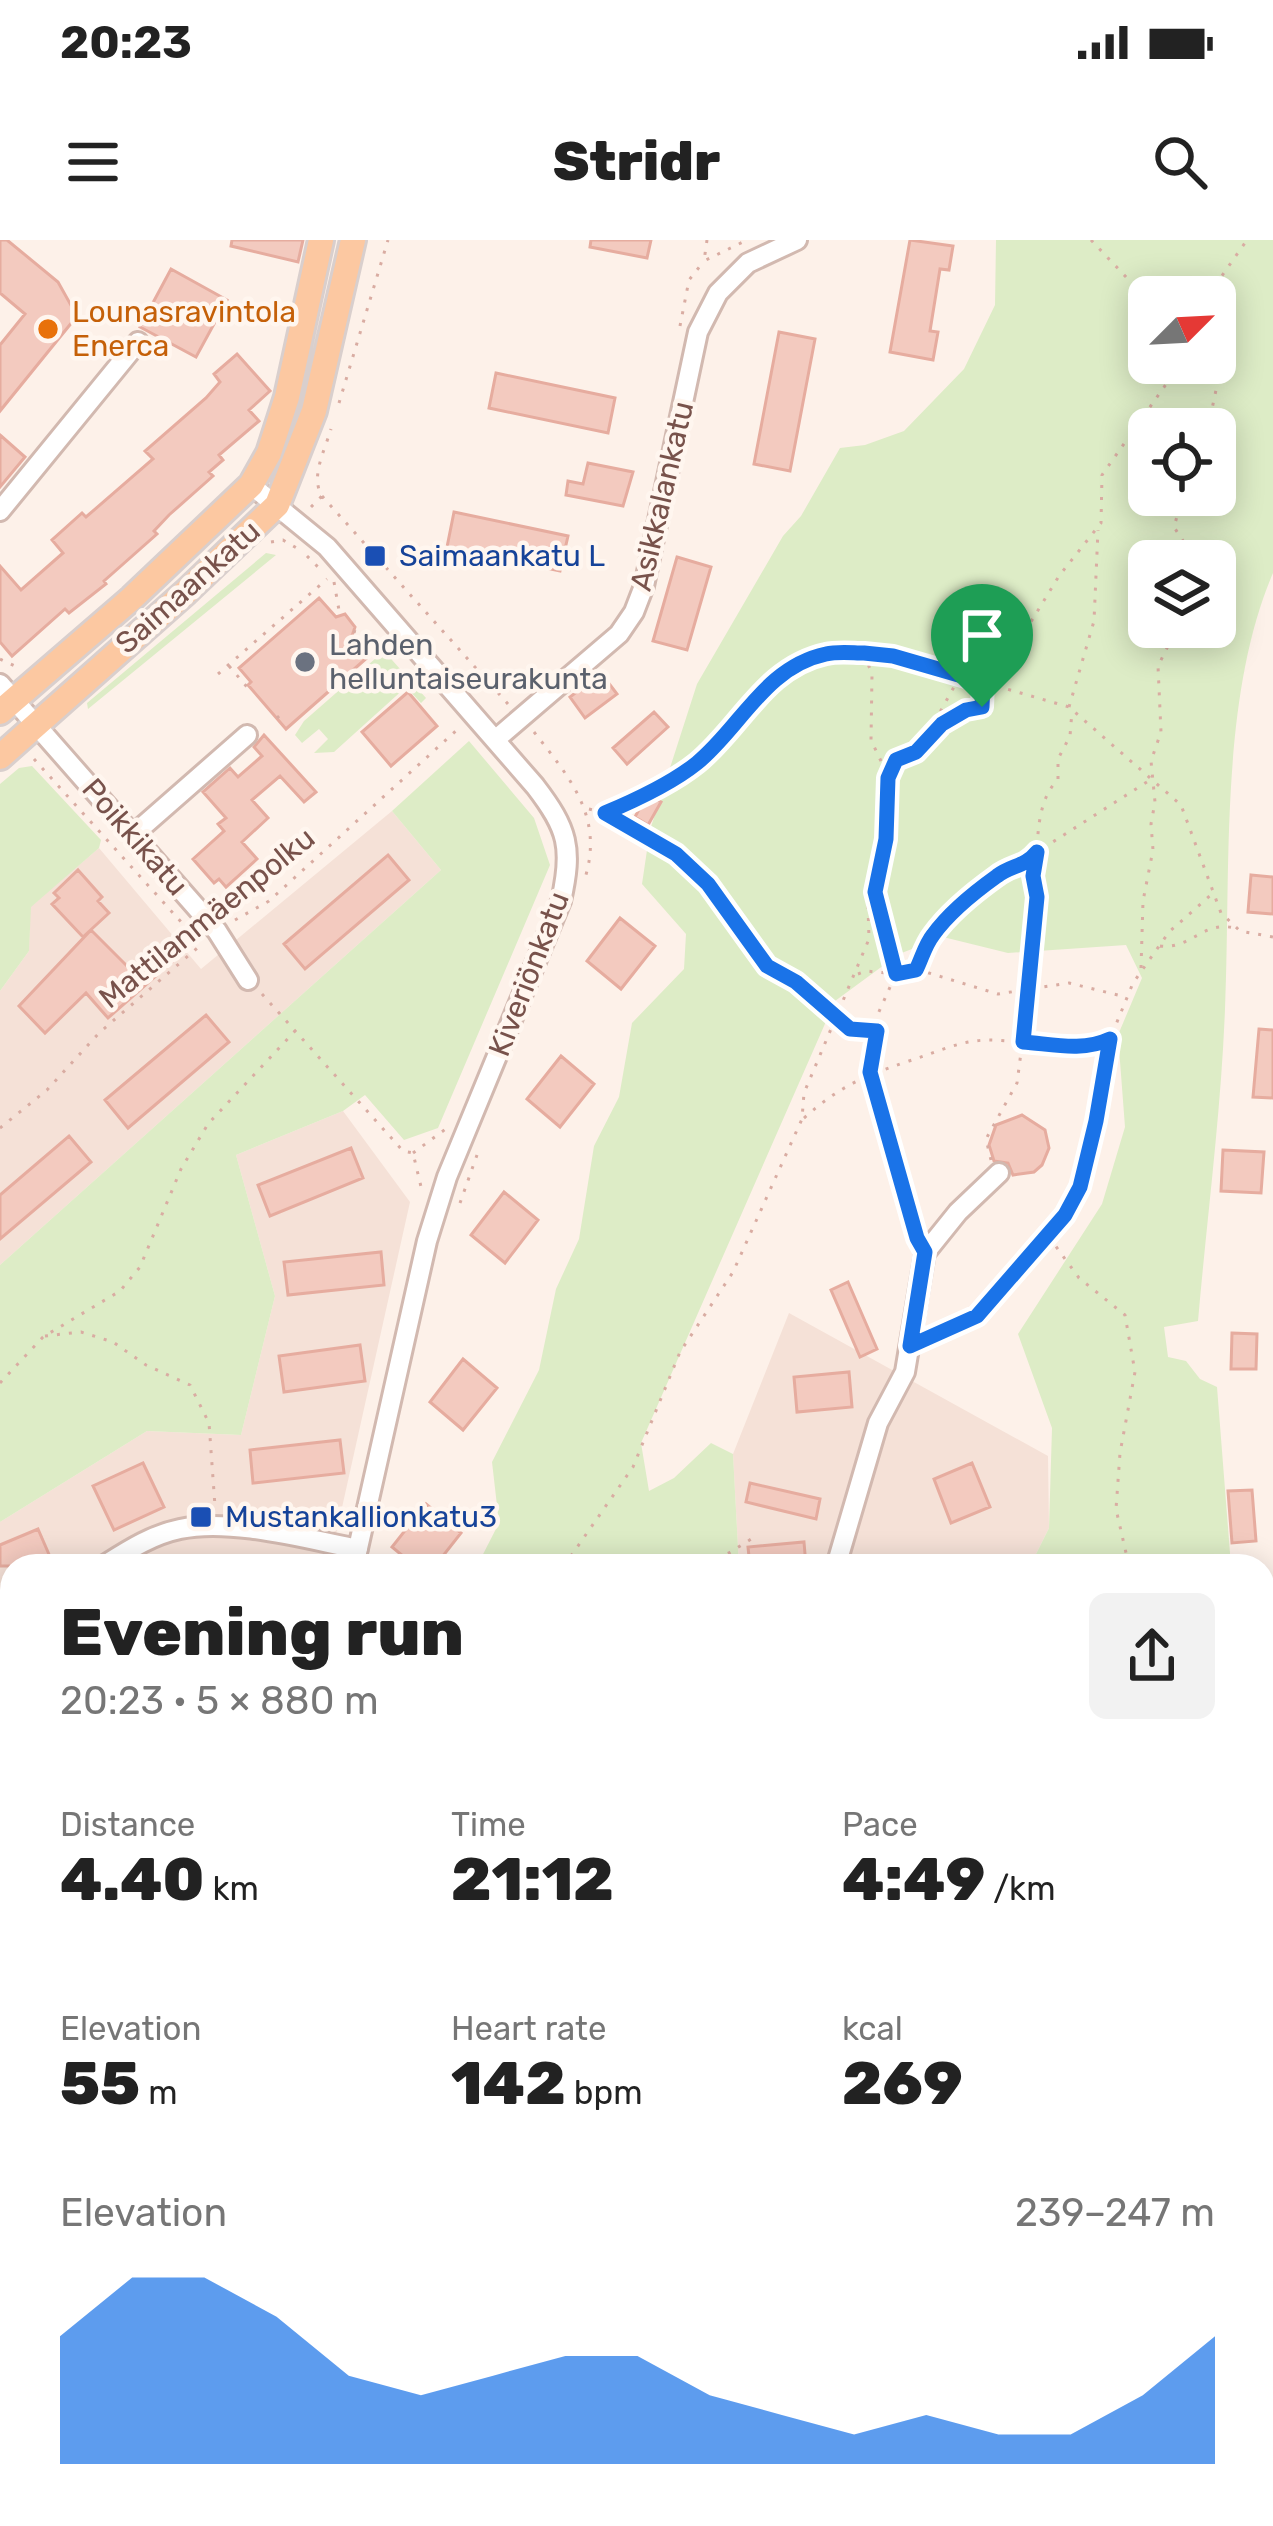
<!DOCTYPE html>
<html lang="en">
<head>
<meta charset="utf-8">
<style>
	body { margin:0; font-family:Rubik,sans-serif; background:#f2f2f2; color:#222; height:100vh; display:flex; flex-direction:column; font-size:45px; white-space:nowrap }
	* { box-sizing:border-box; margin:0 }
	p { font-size:39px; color:#767676 }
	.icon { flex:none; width:66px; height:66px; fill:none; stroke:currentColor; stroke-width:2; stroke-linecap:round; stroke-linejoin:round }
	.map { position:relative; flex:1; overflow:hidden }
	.panel { position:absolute; left:0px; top:1314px; width:1275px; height:972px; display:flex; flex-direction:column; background:#fff; border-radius:36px 36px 0 0; box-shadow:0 6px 30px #0003 }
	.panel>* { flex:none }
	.needle { width:78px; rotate:66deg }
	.controls { position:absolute; left:1128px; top:36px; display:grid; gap:24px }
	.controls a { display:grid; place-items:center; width:108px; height:108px; border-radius:18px; background:#fff; box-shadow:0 6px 30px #0003; font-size:60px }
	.pin { position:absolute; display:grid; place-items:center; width:102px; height:102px; color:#fff; margin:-123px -51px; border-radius:50% 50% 50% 0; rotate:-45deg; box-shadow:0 0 12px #0007 }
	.pin .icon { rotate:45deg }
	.round { display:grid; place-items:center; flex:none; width:126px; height:126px; border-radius:18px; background:#f2f2f2 }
	.summary { display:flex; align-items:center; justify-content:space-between; height:204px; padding:0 60px }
	h1 { font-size:66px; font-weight:800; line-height:90px }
	.figures { display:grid; grid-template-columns:repeat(3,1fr); gap:18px; height:204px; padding:12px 60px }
	.figures div { display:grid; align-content:center }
	.figures b { font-size:60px; font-weight:800 }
	.figures small { font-size:33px; font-weight:400 }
	.figures p { font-size:33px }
	.chart { height:336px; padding:24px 60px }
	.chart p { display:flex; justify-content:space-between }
	.chart svg { width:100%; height:216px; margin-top:12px; fill:#1a73e8; opacity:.7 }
	.status { display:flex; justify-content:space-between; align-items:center; height:84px; padding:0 60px; background:#fff; direction:ltr }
	.status svg { height:33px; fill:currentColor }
	header { display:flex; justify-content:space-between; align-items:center; height:156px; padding:0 60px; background:#fff; font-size:54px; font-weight:800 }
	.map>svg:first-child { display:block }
	.residential { fill:#f5e1d7 }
	.green { fill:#ddecc6; fill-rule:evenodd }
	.building { fill:#f3cabf; stroke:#e6ac9f; stroke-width:3 }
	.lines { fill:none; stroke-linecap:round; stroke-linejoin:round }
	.minor-tunnel { stroke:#dcc9c2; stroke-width:18; stroke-dasharray:18 9; stroke-linecap:butt }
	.minor-casing { stroke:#d2b9b0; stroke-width:24 }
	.major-casing { stroke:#d9cfcd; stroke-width:30 }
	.path { stroke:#d9aca2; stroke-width:3; stroke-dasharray:3 9; stroke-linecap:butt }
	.minor { stroke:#fff; stroke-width:18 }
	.major { stroke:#fcc8a1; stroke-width:24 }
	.route-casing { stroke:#fff; stroke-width:24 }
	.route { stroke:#1a73e8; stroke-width:15 }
	.food-dot { fill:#e8710a; stroke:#fff6ef; stroke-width:4.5 }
	.transit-dot { fill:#1a4fb4; stroke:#fff6ef; stroke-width:4.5 }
	.worship-dot { fill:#6b7280; stroke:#fff6ef; stroke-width:4.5 }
	.labels { text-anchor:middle; stroke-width:9; stroke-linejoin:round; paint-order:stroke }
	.food-label { font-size:30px; fill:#c56008; stroke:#fff6ef; text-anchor:start }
	.street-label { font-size:30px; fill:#78524b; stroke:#fff6ef }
	.transit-label { font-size:30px; fill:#164399; stroke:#fff6ef; text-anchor:start }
	.worship-label { font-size:30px; fill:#5b616d; stroke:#fff6ef; text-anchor:start }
</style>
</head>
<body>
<div class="status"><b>20:23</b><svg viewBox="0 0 49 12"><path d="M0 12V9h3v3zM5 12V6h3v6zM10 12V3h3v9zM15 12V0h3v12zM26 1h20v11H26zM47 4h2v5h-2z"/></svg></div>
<header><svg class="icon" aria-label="menu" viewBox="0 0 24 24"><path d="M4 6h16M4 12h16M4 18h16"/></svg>Stridr<svg class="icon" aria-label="search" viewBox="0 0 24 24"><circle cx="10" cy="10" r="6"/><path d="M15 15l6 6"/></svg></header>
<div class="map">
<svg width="1273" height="2286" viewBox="0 0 1273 2286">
	<rect width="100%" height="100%" fill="#fdf1e9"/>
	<path class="residential" d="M392,571L441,630L0,1025V751L29,711L30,667L99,608L201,729Z
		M343,871L410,962L329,1326H12V1652L0,1661V1282L147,1191L241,1195L275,1056L236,915Z
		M789,1073L1048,1216L1049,1288L1030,1326H739L733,1214Z
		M1263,1550H1273V2035L1269,2042L1263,2038Z
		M1273,2137V2286H1088L1091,2274H1263V2145Z
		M766,2274H978L956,2286H775Z"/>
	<path class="green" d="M996,0H1273V333C1219,459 1231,632 1225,769C1221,873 1207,977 1198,1081L1164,1087L1168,1117L1186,1121L1200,1139L1217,1147L1231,1326H1030L1049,1288L1052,1188L1018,1094L1102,964L1125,887L1118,795L1142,738L1126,705L1008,713L943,697L899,714L835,761L641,1203L649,1251L674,1238L711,1203L733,1214L739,1326H477L499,1283L492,1222L539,1130L556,1049L579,999L594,906L619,857L632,783L684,729L686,694L642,644L650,590L697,444L783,296L801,276L840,208L865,205L904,191L964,129L995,65ZM1149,57H1215V123H1149ZM1149,189H1215V255H1149ZM1149,321H1215V387H1149Z
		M266,313L276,315L88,469L87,463Z
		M384,411L426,458L421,463L406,447L334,512L314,513L328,499L319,489L302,503L295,495L304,481Z
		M469,501L534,578L550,625L438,888L404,900L365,855L343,871L236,915L275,1056L241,1195L147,1191L0,1282V1025L441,630L392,571Z
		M32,526L101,600L99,608L31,667L29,711L0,751V544L19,528Z
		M1273,1426V1550H1263V1427Z
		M12,1652V2093L0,2107V1661Z
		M0,2167L12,2177V2274H430L426,2286H0Z
		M721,2274H766L775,2286H727Z"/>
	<path class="building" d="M0,0H7L58,42L77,76L0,171V105L25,74L0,53Z
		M232,0H303L298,22L231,6Z
		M591,0H651L647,18L590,7Z
		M910,0L953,6L949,30L940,29L930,91L938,92L933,120L890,112Z
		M171,29L227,60L196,117L140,87Z
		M779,92L815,99L790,231L754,224Z
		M237,114L270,151L249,170L259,181L219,215L223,220L209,232L213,236L169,275L154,291L157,294L104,341L106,344L69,373L65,369L12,416L0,402V326L21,350L63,313L52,300L82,273L86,277L153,219L145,211L206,158L220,142L214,134Z
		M496,133L615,158L608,193L489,168Z
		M0,195L25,217L0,247Z
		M588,223L633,232L623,266L566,255L568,241L583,244Z
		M454,272L568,296L560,331L447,307Z
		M677,317L711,327L687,410L653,401Z
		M319,358L336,377L345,374L355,387L352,396L369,416L286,489L248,445L251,442L239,428Z
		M601,433L617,454L585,478L570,457Z
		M408,452L437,486L391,526L362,492Z
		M654,472L668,487L627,524L613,508Z
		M264,495L316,552L304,562L280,536L252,560L268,578L242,602L257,619L226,647L219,639L214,643L193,619L224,591L218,584L226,578L203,552L230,528L238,537L262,516L254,507Z
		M647,554L661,562L648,585L635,577Z
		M388,615L409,640L305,729L284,704Z
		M78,630L102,657L98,661L109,673L83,697L52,664L59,658L54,653Z
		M1251,635L1273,637V674L1248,672Z
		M620,678L655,706L621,749L587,721Z
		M91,690L134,733L177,694L189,707L108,778L86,753L45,793L19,766Z
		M206,775L229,802L128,888L105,860Z
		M1259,789L1273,790V858L1253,857Z
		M561,816L594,844L560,887L527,859Z
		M1022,875L1045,890L1049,908L1042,925L1034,932L1013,935L1008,923L994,921L989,905L996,885Z
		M69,896L91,922L0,999V955Z
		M351,908L363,938L270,976L258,945Z
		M1223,910L1264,912L1261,953L1221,951Z
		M504,952L538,980L505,1023L471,995Z
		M381,1012L384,1045L288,1055L284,1022Z
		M848,1042L877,1109L860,1117L831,1050Z
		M1232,1093L1257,1094L1256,1129H1231Z
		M360,1105L365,1141L284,1152L279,1116Z
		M463,1119L497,1148L463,1190L430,1162Z
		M849,1132L852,1167L797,1172L794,1137Z
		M340,1200L344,1233L253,1243L250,1210Z
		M143,1223L164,1267L114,1290L93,1246Z
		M972,1223L990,1267L951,1283L934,1239Z
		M750,1243L820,1259L816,1279L746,1262Z
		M1252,1250L1256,1301L1232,1303L1228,1251Z
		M426,1264L461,1293L435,1326H415L392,1307Z
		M38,1289L54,1326H0V1305Z
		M804,1302L806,1326H750L748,1307Z"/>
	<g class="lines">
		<path class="minor-tunnel" d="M0,2086L12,2091"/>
		<defs>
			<path id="minor" d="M251,245L327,307L535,546C568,589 573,608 561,661L447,937L427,1001L354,1326
				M0,271L138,102
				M0,444L217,691L248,740
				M495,500L619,394L634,372L644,346L698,92L718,53L748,23L797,0
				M134,594L247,495
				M103,1326C127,1311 151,1295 180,1289C231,1278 306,1299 358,1309
				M836,1326L878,1183L905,1132L925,1013L958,972L999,933
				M0,1415L12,1404
				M1263,2107L1273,2097
				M1,2168L12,2151
				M684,2274L691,2286
				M1059,2274L1065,2286
				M435,2280L446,2286
				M1013,2286L1036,2274"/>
			<path id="major" d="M0,472L132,358L251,245L269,213L287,157L321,0
				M0,517L186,352L277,265L314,171L353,0"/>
		</defs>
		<use href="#minor" class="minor-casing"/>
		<use href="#major" class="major-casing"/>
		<path class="path" d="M707,0L704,21L747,0
			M1091,0L1144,56L1168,57
			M1190,57L1210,48
			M1214,57V47L1247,0
			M680,86L689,40L704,21
			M339,163L388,0
			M1207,189C1216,152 1225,121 1215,83
			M1183,255L1174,287L1185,304L1186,321
			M322,256L508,464
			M311,267L322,256C310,237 325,210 331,189
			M271,302L283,300L300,310
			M307,316L322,331
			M334,342L340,376
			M353,391L381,399
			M864,414L872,434L871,500L888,536
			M0,419L17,427
			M229,426L247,447
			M218,434L327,339
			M1069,467L1094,381L1098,290
			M277,476L282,482
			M942,483L940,472L959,438
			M534,492C570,538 604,577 585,638
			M34,519L201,704
			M589,569L605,573L632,562L697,523L751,460L786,432L826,414L893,416L1069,467L1181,565L1221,673L1240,691L1273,697
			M608,575L676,614L708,644L767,726L796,742L850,789L877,791L870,832L916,995
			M876,655L896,734L877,776V789
			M235,680L269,661L459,488
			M1160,706C1190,710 1204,680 1234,688
			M1141,728L1143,661L1153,610L1151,584L1155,562L1151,521L1161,492L1158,426L1170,402L1172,387
			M916,729C922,718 925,705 933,694C947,676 977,650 997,636C1011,625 1025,627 1037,612L1150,540
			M858,734L866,731L896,734L916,729L998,754L1069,743L1126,757
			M262,754L403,911L413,913L422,951
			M804,878C840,846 864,836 909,821C935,813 960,800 989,800C1027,800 1073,816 1109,799
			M0,888L47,850L99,793L203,703
			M413,913L447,888
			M991,920L986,899L1017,843L1028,759L1026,747C1029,718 1035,689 1037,660C1038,627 1031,564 1058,540V519L1070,496L1072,471
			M460,963L477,915
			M1049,997L1079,1038L1125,1075L1135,1132L1120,1213L1116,1269L1129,1326
			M45,1096L81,1092L113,1102L146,1125L190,1145L209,1183L215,1266
			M932,1096L977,1076L1065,975L1080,947L1110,799L1133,743L1169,692L1213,653
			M0,1143L43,1097L120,1051L140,1027L181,929L208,884L295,791
			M564,1326L633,1227L680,1112L733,1032L802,879L804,853L869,699L868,666L875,652L886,599L888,538L896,520L916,513L942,485L966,470L982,467L983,442L1021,398L1059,336L1101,283L1102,235L1181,123
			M694,1326L729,1313L756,1296
			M1263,1470L1273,1469
			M0,1699L12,1696
			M0,1752L12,1741
			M0,1842L12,1847
			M0,1909H12
			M0,1913L12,1900
			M0,1953L12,1962
			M0,2028L12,2032
			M7,2030L12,2002
			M1263,2079L1273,2065
			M0,2114L12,2099
			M161,2274L166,2286
			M462,2274L484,2286
			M554,2274L565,2286
			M660,2274L666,2286
			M757,2274L763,2286
			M147,2286L149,2274
			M260,2286L263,2274
			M265,2286V2276
			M392,2286L395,2274"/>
		<use href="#minor" class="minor"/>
		<use href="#major" class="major"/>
	</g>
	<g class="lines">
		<defs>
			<path id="route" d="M864,413L893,416L983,442L982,467L966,470L942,484L916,512L896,520L888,538L886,599L875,652L896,734L916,730C922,718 925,705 933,695C948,674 976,651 997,636C1011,625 1025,627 1037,612L1033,636L1037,657L1023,802C1052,804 1082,812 1110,799L1096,881L1080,947L1065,975L977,1076L910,1106L925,1012L917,998L870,832L877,791L850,789L796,742L767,726L708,644L676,614L605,573C636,560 671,544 697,523C741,487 765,427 826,414C838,411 853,413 864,413Z"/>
		</defs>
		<use href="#route" class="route-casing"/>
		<use href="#route" class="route"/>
	</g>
	<circle class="food-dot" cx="48" cy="89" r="12"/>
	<g class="transit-dot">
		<rect x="363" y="304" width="24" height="24" rx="6"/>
		<rect x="189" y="1265" width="24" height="24" rx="6"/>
	</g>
	<circle class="worship-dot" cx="305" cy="422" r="12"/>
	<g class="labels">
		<g class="food-label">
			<text x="72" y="82">Lounasravintola<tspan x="72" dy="34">Enerca</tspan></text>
		</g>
		<g class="street-label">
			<text transform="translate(662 256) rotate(-77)" y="10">Asikkalankatu</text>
			<text transform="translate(188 347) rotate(-42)" y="10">Saimaankatu</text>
			<text transform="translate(135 597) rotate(49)" y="10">Poikkikatu</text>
			<text transform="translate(207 678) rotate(-39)" y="10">Mattilanmäenpolku</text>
			<text transform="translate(529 734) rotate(-69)" y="10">Kiveriönkatu</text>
		</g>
		<g class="transit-label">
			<text x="399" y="326">Saimaankatu L</text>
			<text x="225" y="1287">Mustankallionkatu3</text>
		</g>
		<g class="worship-label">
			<text x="329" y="415">Lahden<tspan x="329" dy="34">helluntaiseurakunta</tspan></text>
		</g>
	</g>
</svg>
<div class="controls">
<a><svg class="needle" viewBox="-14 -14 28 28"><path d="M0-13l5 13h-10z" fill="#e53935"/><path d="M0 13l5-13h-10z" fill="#767676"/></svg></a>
<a><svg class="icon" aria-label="locate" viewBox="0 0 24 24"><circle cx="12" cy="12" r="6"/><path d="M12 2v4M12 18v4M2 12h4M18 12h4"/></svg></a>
<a><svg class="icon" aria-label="layers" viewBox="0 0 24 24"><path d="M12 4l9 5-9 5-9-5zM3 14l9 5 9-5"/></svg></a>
</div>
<div class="pin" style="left:982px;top:467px;background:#1e9e55"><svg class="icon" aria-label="arrive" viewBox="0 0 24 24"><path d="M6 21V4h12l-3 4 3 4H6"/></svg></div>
<section class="panel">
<div class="summary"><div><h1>Evening run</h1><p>20:23 · 5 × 880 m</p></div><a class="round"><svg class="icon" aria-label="share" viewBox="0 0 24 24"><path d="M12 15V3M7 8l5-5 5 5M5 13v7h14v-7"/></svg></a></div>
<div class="figures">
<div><p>Distance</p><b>4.40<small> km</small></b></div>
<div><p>Time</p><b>21:12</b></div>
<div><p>Pace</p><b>4:49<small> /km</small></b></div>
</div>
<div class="figures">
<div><p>Elevation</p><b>55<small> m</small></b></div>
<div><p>Heart rate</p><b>142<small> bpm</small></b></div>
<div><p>kcal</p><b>269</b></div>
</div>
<div class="chart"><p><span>Elevation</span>239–247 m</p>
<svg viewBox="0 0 160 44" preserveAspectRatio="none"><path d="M0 44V18L10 6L20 6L30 14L40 26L50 30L60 26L70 22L80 22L90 30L100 34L110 38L120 34L130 38L140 38L150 30L160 18V44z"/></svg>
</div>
</section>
</div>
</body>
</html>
